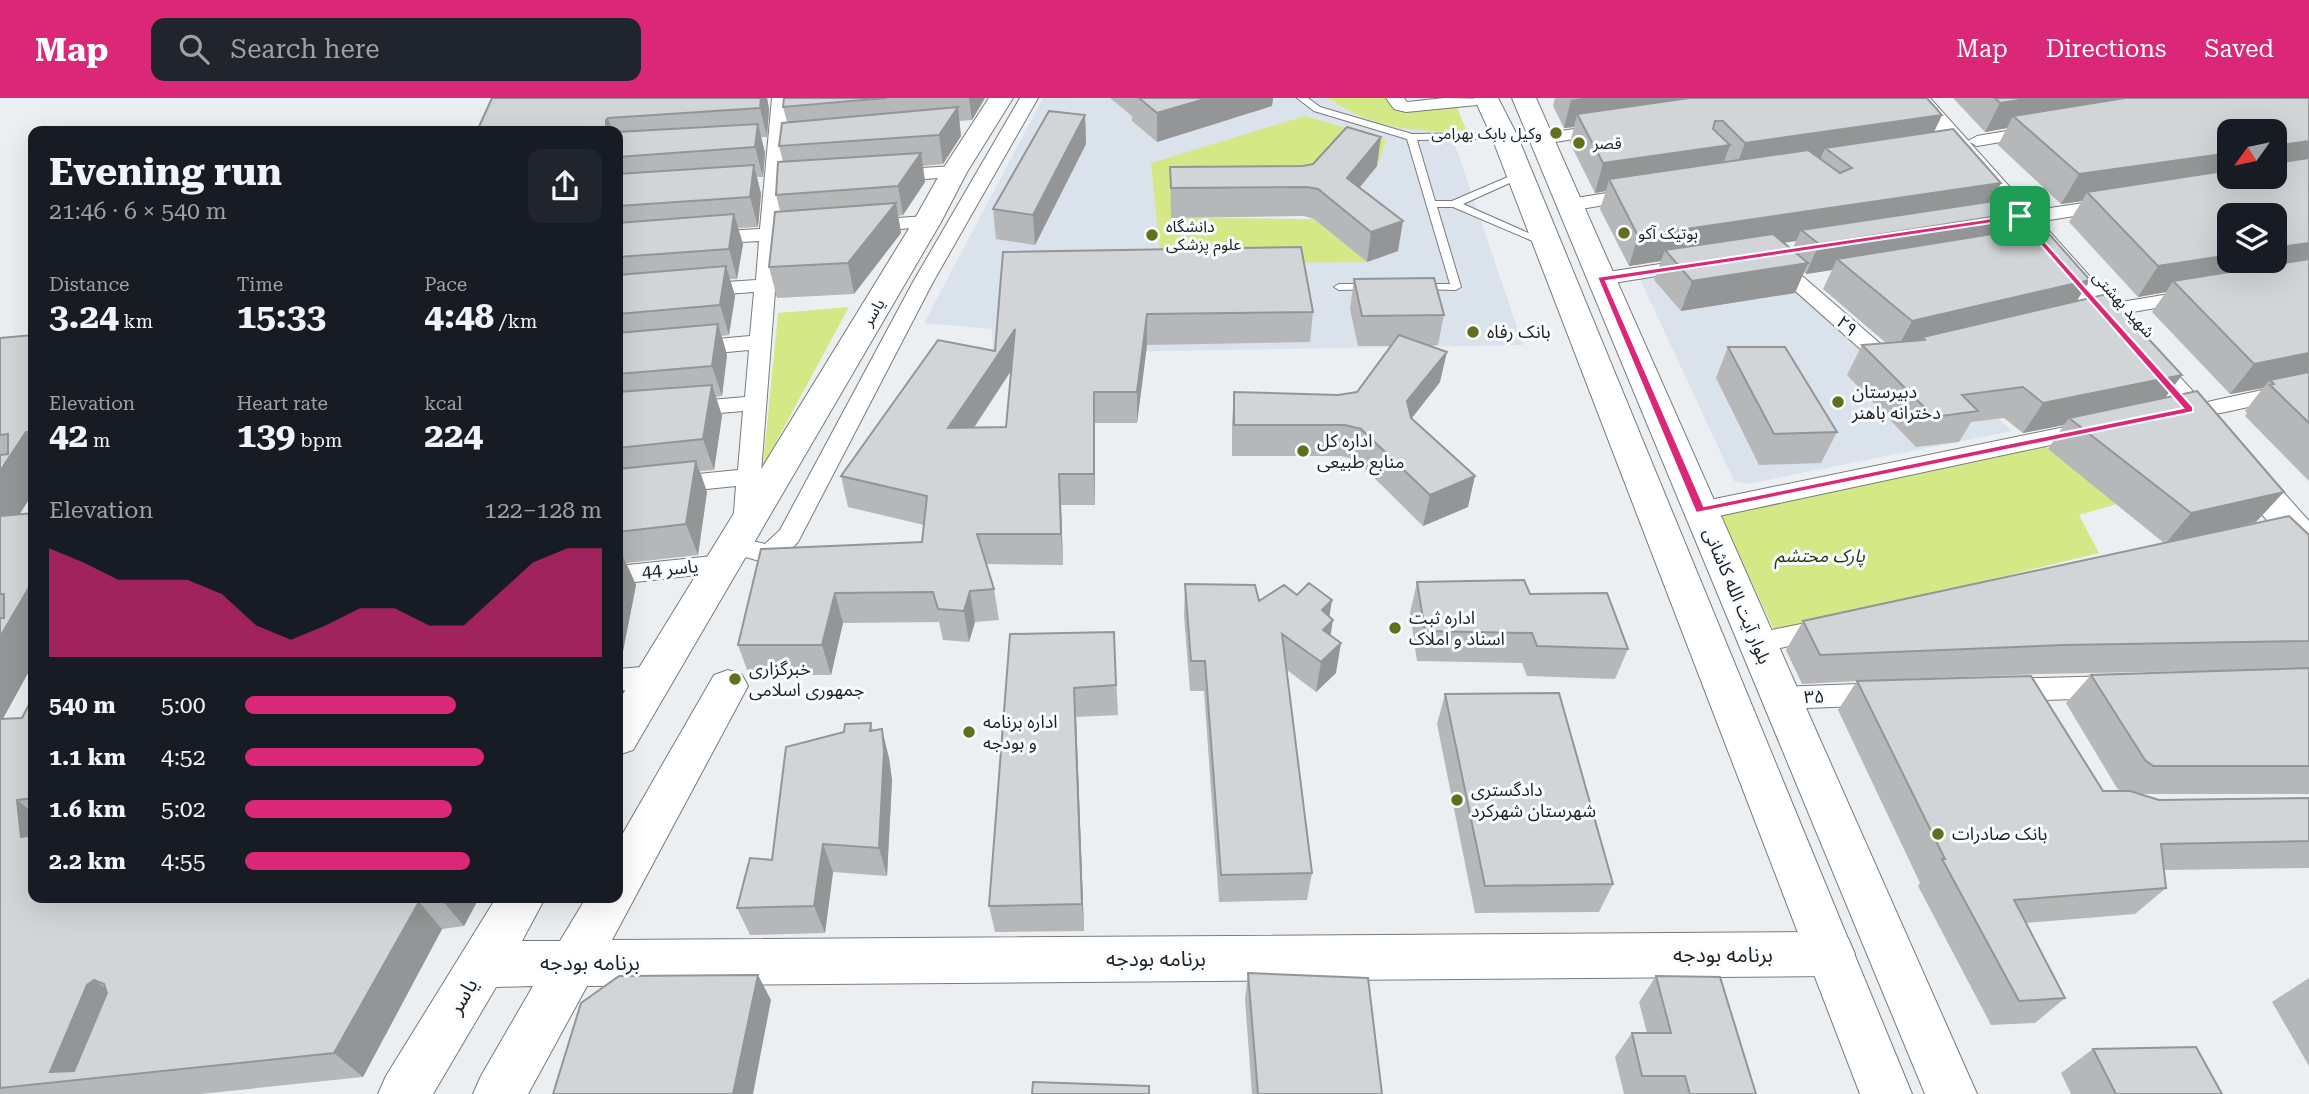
<!DOCTYPE html>
<html lang="en">
<head>
<meta charset="utf-8">
<style>
	body { margin:0; font-family:"Roboto Serif","Noto Sans Arabic",serif; background:#20242c; color:#f1f3f6; height:100vh; display:flex; flex-direction:column; font-size:26px; white-space:nowrap }
	* { box-sizing:border-box; margin:0 }
	p { font-size:23px; color:#9ea1a6 }
	.icon { flex:none; width:38px; height:38px; fill:none; stroke:currentColor; stroke-width:2; stroke-linecap:round; stroke-linejoin:round }
	.map { position:relative; flex:1; overflow:hidden }
	.sheet { position:absolute; left:28px; top:28px; width:595px; height:777px; display:flex; flex-direction:column; background:#171b24; border-radius:14px; box-shadow:0 7px 28px #0002 }
	.sheet>* { flex:none }
	.needle { width:46px; rotate:237deg }
	.tools { position:absolute; left:2217px; top:21px; display:grid; gap:14px }
	.tools a { display:grid; place-items:center; width:70px; height:70px; border-radius:14px; background:#171b24; box-shadow:0 7px 28px #0002; font-size:35px }
	.pin { position:absolute; display:grid; place-items:center; width:60px; height:60px; color:#fff; margin:-30px; border-radius:14px; box-shadow:0 4px 10px #0006 }
	.round { display:grid; place-items:center; flex:none; width:74px; height:74px; border-radius:14px; background:#20242c }
	.head { display:flex; align-items:center; justify-content:space-between; height:119px; padding:0 21px }
	h1 { font-size:38px; font-weight:700; line-height:52px }
	.metrics { display:grid; grid-template-columns:repeat(3,1fr); gap:10px; height:119px; padding:7px 21px }
	.metrics div { display:grid; align-content:center }
	.metrics b { font-size:35px; font-weight:700 }
	.metrics small { font-size:19px; font-weight:400 }
	.metrics p { font-size:19px }
	.chart { height:196px; padding:14px 21px }
	.chart p { display:flex; justify-content:space-between }
	.chart svg { width:100%; height:126px; margin-top:7px; fill:#db2777; opacity:.7 }
	ul { padding:0 21px; list-style:none; font-size:23px }
	li { display:grid; grid-template-columns:112px 84px 1fr; align-items:center; height:52px }
	li i { height:18px; border-radius:9px; background:#db2777 }
	header { display:flex; align-items:center; gap:42px; box-sizing:border-box; height:98px; padding:0 35px; background:#db2777; color:#fff }
	header strong { font-size:33px }
	nav { display:flex; gap:38px; margin-inline-start:auto; font-size:24px }
	.search { width:490px; height:63px; background:#20242c; display:flex; align-items:center; gap:18px; box-sizing:border-box; padding:0 24px; border-radius:14px; color:#9ea1a6; font-size:26px }
	.map>svg:first-child { display:block }
	.built { fill:#dae3eb; fill-rule:evenodd }
	.green { fill:#d4e886 }
	.lines { fill:none; stroke-linecap:round; stroke-linejoin:round }
	.lane-casing { stroke:#787b7d; stroke-width:2 }
	.street-casing { stroke:#787b7d; stroke-width:2 }
	.secondary-casing { stroke:#787b7d; stroke-width:2 }
	.primary-casing { stroke:#787b7d; stroke-width:2 }
	.lane { fill:#fff; fill-rule:evenodd }
	.street { fill:#fff; fill-rule:evenodd }
	.secondary { fill:#fff; fill-rule:evenodd }
	.primary { fill:#fff; fill-rule:evenodd }
	.wall { fill:#b5b7b9; fill-rule:evenodd }
	.shaded-wall { fill:#939596 }
	.building { fill:#d2d5d7; stroke:#939596; stroke-width:2; fill-rule:evenodd }
	.route { fill:#db2777; stroke:#fff; stroke-width:2; fill-rule:evenodd }
	.poi-dot { fill:#63701b; stroke:#f9fcff; stroke-width:2.5 }
	.labels { text-anchor:middle; stroke-width:6; stroke-linejoin:round; paint-order:stroke }
	.far-poi-label { font-size:16px; fill:#212223; stroke:#f9fcff; text-anchor:start }
	.far-street-label { font-size:16px; fill:#212223; stroke:#f9fcff }
	.street-label { font-size:18px; fill:#212223; stroke:#f9fcff }
	.poi-label { font-size:18px; fill:#212223; stroke:#f9fcff; text-anchor:start }
	.park-label { font-size:18px; font-style:italic; fill:#2e3509; stroke:#f9fcff }
	.near-street-label { font-size:21px; fill:#212223; stroke:#f9fcff }
</style>
</head>
<body>
<header>
<strong>Map</strong>
<div class="search"><svg class="icon" aria-label="search" viewBox="0 0 24 24"><circle cx="10" cy="10" r="6"/><path d="M15 15l6 6"/></svg>Search here</div>
<nav><a>Map</a><a>Directions</a><a>Saved</a></nav>
</header>
<div class="map">
<svg width="2309" height="996" viewBox="0 0 2309 996">
	<rect width="100%" height="100%" fill="#eceff2"/>
	<path class="built" d="M1043,0L1210,1L1236,20L1272,8L1261,0H1389L1398,13L1442,8L1523,247L993,256L992,231L924,225ZM1171,10L1199,31L1158,44ZM1376,68L1346,106L1367,164L1314,121L1171,119L1170,98Z
		M1762,163L1885,274L1935,264L2012,333L1747,386L1734,383L1640,181Z"/>
	<path class="green" d="M1328,0H1389L1398,13L1456,7L1467,34C1411,33 1375,32 1328,0Z
		M1305,18L1386,42L1377,68L1172,120L1314,121L1367,164L1161,166L1151,65Z
		M849,209L763,368L778,215Z
		M2044,347L2117,406L2079,417L2099,455L1775,534L1719,414Z"/>
	<g class="lines">
		<defs>
			<path id="lane" d="M1297,0H1308L1320,9L1412,36L1507,35L1509,37L1504,40L1417,42L1435,103H1452L1517,75H1523V79L1463,106L1551,145L1546,148L1542,147L1453,109H1437L1461,189L1456,192L1416,191L1415,189L1420,186H1450L1407,41L1314,13Z
				M1372,186L1377,189L1376,191L1339,192L1334,189L1339,186Z"/>
			<path id="street" d="M772,0H790L780,130L793,131L796,135L793,139L779,141L757,427L754,433L745,436L736,433L733,427L736,388L618,400V384L738,372L743,313L618,324V310L745,299L749,252L618,264V250L750,238L754,194L697,198L690,196L687,192L690,188L697,186L756,182L759,143L706,146L696,140L706,134L760,131Z
				M1020,0H1038L933,184L798,444L779,464L770,466L724,453L720,447L724,441L733,438L765,446L780,432L913,184Z
				M1386,0H1404L1407,4L1445,0L1496,1L1487,6L1406,14L1394,11Z
				M1606,26L1612,27L1615,31L1612,35L1542,46L1533,41L1542,36Z
				M2037,28L2043,29L2046,33L2043,37L1977,48L1968,43L1977,38Z
				M954,68L961,70L963,74L961,78L890,84L881,78L890,72Z
				M1639,90L1646,92L1648,96L1646,100L1569,113L1559,107L1569,101Z
				M2111,101L2121,107L2118,111L2043,123L2033,117L2043,111Z
				M927,118L937,124L934,128L866,134L856,128L866,122Z
				M1772,156L1779,158L1890,254L1907,257L1910,262L1907,267L1899,269L1875,264L1765,166L1762,162L1765,158Z
				M1693,161L1700,163L1703,167L1700,171L1601,187L1594,185L1591,181L1594,177L1601,175Z
				M2194,192L2201,194L2204,198L2201,202L2127,215L2120,213L2117,209L2120,205L2127,203Z
				M2309,282V296L2216,316L2208,314L2205,309L2208,304L2216,302Z
				M2089,324L2097,327L2101,332L2097,337L1700,422L1691,419L1688,413L1691,407L1700,404Z
				M722,457L731,459L735,466L731,473L618,486V468Z
				M1830,520L1839,523L1843,530L1839,537L1757,555L1747,552L1743,545L1747,538L1757,535Z
				M655,568L665,571L669,579L665,587L618,593V571Z
				M2114,578L2124,581L2128,589L2124,597L2114,600L2003,603L1993,600L1989,592L1993,584L2003,581Z
				M1884,585L1894,588L1898,596L1894,604L1884,607L1780,611L1770,608L1766,600L1770,592L1780,589Z"/>
			<path id="secondary" d="M989,0H1013L967,74L941,124L633,652L618,657V604L913,124L941,74Z
				M1904,0H1930L2309,423V460L2296,456Z
				M728,572L742,577L748,588L612,842L1831,834L1848,840L1855,856L1848,872L1831,878L587,888L528,996H473L481,978L533,888L496,889L433,996H378L386,978L496,800H545L522,843H560L586,800H618V744L714,577Z"/>
			<path id="primary" d="M1474,0H1498L1517,37L1912,996H1860L1491,37Z
				M1512,0H1536L1977,996H1925Z"/>
		</defs>
		<use href="#lane" class="lane-casing"/>
		<use href="#street" class="street-casing"/>
		<use href="#secondary" class="secondary-casing"/>
		<use href="#primary" class="primary-casing"/>
		<use href="#lane" class="lane"/>
		<use href="#street" class="street"/>
		<use href="#secondary" class="secondary"/>
		<use href="#primary" class="primary"/>
	</g>
	<path class="wall" d="M767,0L769,11L767,39H761L765,55L763,79H757L761,96L758,129L738,130L743,146L737,181H730L735,198L729,237L722,238L727,257L722,298L716,299L722,318L714,372L700,373L707,394L698,457L626,465L636,487L622,558L618,565V33H477Z
		M784,0H985L972,22L959,23L961,38L943,66L923,68L925,84L903,117L898,118L901,135L854,196L777,200L769,169L780,113L776,97L783,64L779,48L787,24L783,9Z
		M1110,0H1273L1272,8L1157,44L1132,23V18Z
		M1555,0H1927L1942,17L1934,34L2001,85L1991,103L2035,112L2025,131L2090,182L2076,203L2182,277L2165,300L2256,424L2209,435L2309,437V696H2141L2159,702L2309,700V770L2164,772L2166,790L2135,816L2026,825L2065,900L2035,925L1991,927L1918,788L1920,785L1838,612L1857,583L1802,586L1786,552L1803,523L2164,445L2048,351L2064,327L2023,335L2004,320L1971,324L1959,344L1916,349L1847,277L1862,247L1886,245L1823,191L1832,172L1806,176L1804,174L1795,195L1681,213L1654,182L1661,163L1629,168L1600,111L1606,93L1595,95L1570,45L1574,29L1564,30L1553,8ZM1796,143L1792,152L1784,145L1786,144ZM2195,573L2091,577L2066,605L2117,690L2120,693H2103L1910,581L2039,576Z
		M1953,0H2309V383L2245,318L2247,315L2245,313L2263,290L2230,296L2152,214L2166,194L2138,199L2069,124L2082,103L2061,106L1998,47L2007,30L1985,34Z
		M1085,17L1086,46L1035,147L996,141L993,111Z
		M1377,68L1359,90L1398,153L1367,164L1314,121L1304,118L1171,120L1170,69Z
		M1003,154L1313,214L1310,244L1147,247L1137,325H1095V407H1061L1063,467L986,466L994,491L999,522L975,524L969,544L943,542L939,524L843,525L831,577H749L738,547L922,444L924,427L848,409L841,378L995,253ZM1011,273L1006,329L974,330L998,293Z
		M1354,181L1444,217L1438,247L1429,248L1440,284L1411,321L1468,409L1423,428L1356,362L1341,358H1232V325L1234,294L1338,297L1357,294L1391,248H1358L1350,211Z
		M33,237V395L20,416L33,415V566L3,620H22L33,599V800H479L464,828L442,831L363,979L200,996H0V240Z
		M1728,249L1837,334L1821,365L1759,367L1716,280Z
		M1417,484L1530,496L1628,551L1615,581L1527,578L1522,565L1417,563L1410,515Z
		M1185,486L1259,503L1297,497L1332,502L1329,519L1330,537L1336,575L1316,594L1287,572L1312,775L1307,802L1219,804L1204,593H1190L1184,517Z
		M1114,534L1118,617L1076,619L1084,833L995,834L989,808L1010,536Z
		M1445,596L1613,786L1599,814L1475,815L1437,626Z
		M871,625L873,633L889,660L892,682L887,778L833,774L825,835L750,837L737,810L772,762L844,634Z
		M1248,875L1382,996H1252L1245,901Z
		M1656,878L1756,996H1624L1615,959L1632,935H1647L1639,904Z
		M2309,880V968L2272,904Z
		M2093,951L2222,996H2071L2061,975Z"/>
	<path class="shaded-wall" d="M761,0H767L769,11L767,39L760,10Z
		M969,0H985L972,22Z
		M1208,0H1273L1272,8L1157,44V15Z
		M1582,0H1770L1577,16L1574,29L1564,30L1571,2Z
		M2033,0H2185L2013,18L2007,30L1985,34L2000,5Z
		M958,9L961,38L943,66L939,37Z
		M1085,17L1086,46L1035,147L1033,117Z
		M1942,17L1928,46L1825,50L1820,62L1734,74L1745,45Z
		M608,20L613,33H606V22Z
		M758,26L765,55L763,79L755,49Z
		M1381,39L1377,68L1343,110L1347,80Z
		M2309,43V69L2275,74V48Z
		M1730,47L1719,76L1609,81L1606,93L1595,95L1603,65Z
		M921,55L925,84L903,117L898,88Z
		M2230,55V79L2087,94L2082,103L2061,106L2079,76Z
		M754,67L761,96L758,129L750,99Z
		M2001,85L1985,115L1801,132L1796,143L1673,161L1665,152L1661,163L1629,168L1638,138Z
		M896,105L901,135L854,196L848,165Z
		M2035,112L2018,142L1837,161L1832,172L1806,176L1819,146Z
		M734,116L743,146L737,181L729,151Z
		M1403,123L1398,153L1367,164L1371,134Z
		M2309,145V171L2173,183L2166,194L2138,199L2158,168L2230,157V163H2275V150Z
		M1808,165L1795,195L1681,213L1692,183Z
		M726,168L735,198L729,237L720,207Z
		M2090,182L2071,212L1923,239L1918,248L1896,253L1912,223Z
		M1147,216V247L1137,325V294Z
		M718,226L727,257L722,298L712,268Z
		M1015,231L1018,262L953,361L948,330Z
		M1447,254L1440,284L1401,334L1407,303Z
		M2309,255V280L2270,282L2263,290L2230,296L2254,266Z
		M2182,277L2159,308L2069,320L2064,327L2023,335L2043,305Z
		M712,287L722,318L714,372L703,341Z
		M1094,294L1095,325V407L1094,376Z
		M26,334L33,342V395L0,446V373Z
		M696,363L707,394L698,457L686,426Z
		M1059,376L1061,407L1063,467L1061,436Z
		M1475,378L1468,409L1423,428L1430,397Z
		M2284,394L2256,424L2165,446L2191,415Z
		M622,456L636,487L622,558L618,565V477Z
		M31,486L33,488V566L0,626V539Z
		M970,493L975,524L969,544L964,513Z
		M835,495L843,525L831,577L822,547Z
		M1332,502L1328,527L1333,522L1328,553L1319,562L1322,512Z
		M1341,545L1336,575L1316,594L1321,564Z
		M1074,590L1076,619L1084,833L1082,806Z
		M882,631L889,660L892,682L887,778L879,750Z
		M17,702L33,715V749L21,739Z
		M823,746L833,774L825,835L814,808Z
		M442,800H479L464,828L441,801Z
		M419,804L442,831L363,979L334,955Z
		M758,877L771,902L753,996H733Z
		M94,882L130,908L96,980L50,974L87,887Z"/>
	<path class="building" d="M492,0H761L760,10L608,20L606,22V32L607,33H477Z
		M784,0H886L783,9Z
		M1139,0H1208L1157,15Z
		M1689,0H1927L1942,17L1745,45L1723,23H1715L1713,31L1730,47L1603,65L1577,16Z
		M1995,0H2033L2000,5Z
		M2125,0H2309V43L2275,48V33H2230V55L2079,76L2013,18Z
		M958,9L939,37L779,48L782,25Z
		M1049,13L1085,17L1033,117L993,111Z
		M758,26L755,49L618,59V34Z
		M1347,29L1381,39L1347,80L1403,123L1371,134L1318,91L1307,89L1171,90L1170,69L1303,68L1313,66Z
		M1953,31L2001,85L1638,138L1609,81L1808,52L1840,75L1852,70L1825,50Z
		M921,55L898,88L776,97L778,64Z
		M2309,60V145L2275,150V117H2230V157L2158,168L2087,94L2230,72V79H2275V65Z
		M754,67L750,99L618,108V76Z
		M2021,99L2035,112L1819,146L1801,132Z
		M896,105L848,165L769,169L775,114Z
		M734,116L729,151L618,159V125Z
		M2042,128L2090,182L1912,223L1837,161Z
		M1773,136L1808,165L1692,183L1665,152Z
		M1301,149L1313,214L1147,216L1137,294H1094V376H1059L1061,436H977L994,491L970,493L964,513L938,511L933,494L835,495L822,547H738L761,451L922,444L927,398L841,378L938,242L995,253L1003,154ZM1015,231L1006,329L948,330L994,263Z
		M2309,161V255L2254,266L2173,183Z
		M726,168L720,207L618,216V177Z
		M1434,180L1444,217L1362,218L1354,181Z
		M2107,196L2182,277L2043,305L2023,289L1962,297L1978,313L1934,319L1862,247L1925,242L1923,239Z
		M718,226L712,268L618,276V235Z
		M33,237V334H26L0,373V357L8,356V336L0,337V240Z
		M1399,237L1447,254L1407,303L1411,320L1475,378L1430,397L1361,331L1345,327H1234V294L1338,297L1357,294Z
		M1728,249H1785L1837,334L1774,336Z
		M2309,274V325L2270,287L2274,286L2270,282Z
		M712,287L703,341L618,350V294Z
		M2197,293L2284,394L2191,415L2069,320Z
		M696,363L686,426L618,434V371Z
		M33,415V486H31L0,539V520H4V496H0V418Z
		M2289,418L2309,437V543L2063,547L1820,557L1803,523Z
		M618,456H622L618,477Z
		M1524,482L1530,496L1607,495L1628,551L1537,548L1532,535L1425,533L1417,484Z
		M1309,485L1332,502L1322,512L1333,522L1323,532L1341,545L1321,564L1282,536L1312,775L1221,777L1205,563H1191L1185,486L1255,487L1259,503L1284,487L1297,497Z
		M1114,534L1116,587L1074,590L1082,806L989,808L1010,536Z
		M2309,570V668H2153L2145,662L2091,577Z
		M2031,578L2103,693H2130L2159,702L2309,700V743L2161,746L2166,790L2014,802L2065,900L2019,903L1942,761H1945L1857,583Z
		M1559,595L1613,786L1485,788L1445,596Z
		M33,599V700L17,702L21,739L33,737V800H442L441,801L419,804L334,955L0,990V621L22,620ZM94,882L104,886L107,895L74,973L50,974L87,887Z
		M871,625L870,633L882,631L884,653L879,750L823,746L814,808L737,810L750,760L772,762L786,649L844,634L845,626Z
		M1248,875L1368,880L1382,996H1258Z
		M758,877L733,996H553L581,905L619,878Z
		M1656,878L1720,879L1756,996H1690L1685,978H1642L1632,935H1671Z
		M2196,949L2222,996H2116L2093,951Z
		M1033,984L1149,988V996H1032Z"/>
	<path class="route" d="M2020,116L2193,309V314L1696,415L1597,179ZM2018,121L2183,310L1704,408L1606,183Z"/>
	<g class="poi-dot">
		<circle cx="1556" cy="35" r="7"/>
		<circle cx="1579" cy="45" r="7"/>
		<circle cx="1624" cy="135" r="7"/>
		<circle cx="1152" cy="137" r="7"/>
		<circle cx="1473" cy="234" r="7"/>
		<circle cx="1838" cy="304" r="7"/>
		<circle cx="1303" cy="353" r="7"/>
		<circle cx="1395" cy="530" r="7"/>
		<circle cx="735" cy="581" r="7"/>
		<circle cx="969" cy="634" r="7"/>
		<circle cx="1457" cy="702" r="7"/>
		<circle cx="1938" cy="736" r="7"/>
	</g>
	<g class="labels">
		<g class="far-poi-label">
			<text x="1542" y="41" text-anchor="end">وکیل بابک بهرامی</text>
			<text x="1593" y="51">قصر</text>
			<text x="1166" y="134">دانشگاه<tspan x="1166" dy="18">علوم پزشکی</tspan></text>
			<text x="1638" y="141">بوتیک آکو</text>
		</g>
		<g class="far-street-label">
			<text transform="translate(2124 206) rotate(48)" y="6">شهید بهشتی</text>
			<text transform="translate(873 214) rotate(-59)" y="6">یاسر</text>
		</g>
		<g class="street-label">
			<text transform="translate(1847 228) rotate(41)" y="6">۲۹</text>
			<text transform="translate(670 471) rotate(-6)" y="6">یاسر 44</text>
			<text transform="translate(1737 498) rotate(67)" y="6">بلوار آیت الله کاشانی</text>
			<text transform="translate(1814 599) rotate(-2)" y="6">۳۵</text>
		</g>
		<g class="poi-label">
			<text x="1487" y="240">بانک رفاه</text>
			<text x="1852" y="300">دبیرستان<tspan x="1852" dy="21">دخترانه باهنر</tspan></text>
			<text x="1317" y="349">اداره کل<tspan x="1317" dy="21">منابع طبیعی</tspan></text>
			<text x="1409" y="526">اداره ثبت<tspan x="1409" dy="21">اسناد و املاک</tspan></text>
			<text x="749" y="577">خبرگزاری<tspan x="749" dy="21">جمهوری اسلامی</tspan></text>
			<text x="983" y="630">اداره برنامه<tspan x="983" dy="21">و بودجه</tspan></text>
			<text x="1471" y="698">دادگستری<tspan x="1471" dy="21">شهرستان شهرکرد</tspan></text>
			<text x="1952" y="742">بانک صادرات</text>
		</g>
		<g class="park-label">
			<text x="1820" y="464">پارک محتشم</text>
		</g>
		<g class="near-street-label">
			<text x="1723" y="864">برنامه بودجه</text>
			<text x="1156" y="868">برنامه بودجه</text>
			<text x="590" y="872">برنامه بودجه</text>
			<text transform="translate(463 898) rotate(-59)" y="7">یاسر</text>
		</g>
	</g>
</svg>
<div class="tools">
<a><svg class="needle" viewBox="-14 -14 28 28"><path d="M0-13l5 13h-10z" fill="#e53935"/><path d="M0 13l5-13h-10z" fill="#9ea1a6"/></svg></a>
<a><svg class="icon" aria-label="layers" viewBox="0 0 24 24"><path d="M12 4l9 5-9 5-9-5zM3 14l9 5 9-5"/></svg></a>
</div>
<div class="pin" style="left:2020px;top:118px;background:#1e9e55"><svg class="icon" aria-label="arrive" viewBox="0 0 24 24"><path d="M6 21V4h12l-3 4 3 4H6"/></svg></div>
<section class="sheet">
<div class="head"><div><h1>Evening run</h1><p>21:46 · 6 × 540 m</p></div><a class="round"><svg class="icon" aria-label="share" viewBox="0 0 24 24"><path d="M12 15V3M7 8l5-5 5 5M5 13v7h14v-7"/></svg></a></div>
<div class="metrics">
<div><p>Distance</p><b>3.24<small> km</small></b></div>
<div><p>Time</p><b>15:33</b></div>
<div><p>Pace</p><b>4:48<small> /km</small></b></div>
</div>
<div class="metrics">
<div><p>Elevation</p><b>42<small> m</small></b></div>
<div><p>Heart rate</p><b>139<small> bpm</small></b></div>
<div><p>kcal</p><b>224</b></div>
</div>
<div class="chart"><p><span>Elevation</span>122–128 m</p>
<svg viewBox="0 0 160 44" preserveAspectRatio="none"><path d="M0 44V6L10 11L20 17L30 17L40 17L50 22L60 33L70 38L80 33L90 27L100 27L110 33L120 33L130 22L140 11L150 6L160 6V44z"/></svg>
</div>
<ul>
<li><b>540 m</b>5:00<i style="width:59%"></i></li>
<li><b>1.1 km</b>4:52<i style="width:67%"></i></li>
<li><b>1.6 km</b>5:02<i style="width:58%"></i></li>
<li><b>2.2 km</b>4:55<i style="width:63%"></i></li>
</ul>
</section>
</div>
</body>
</html>
